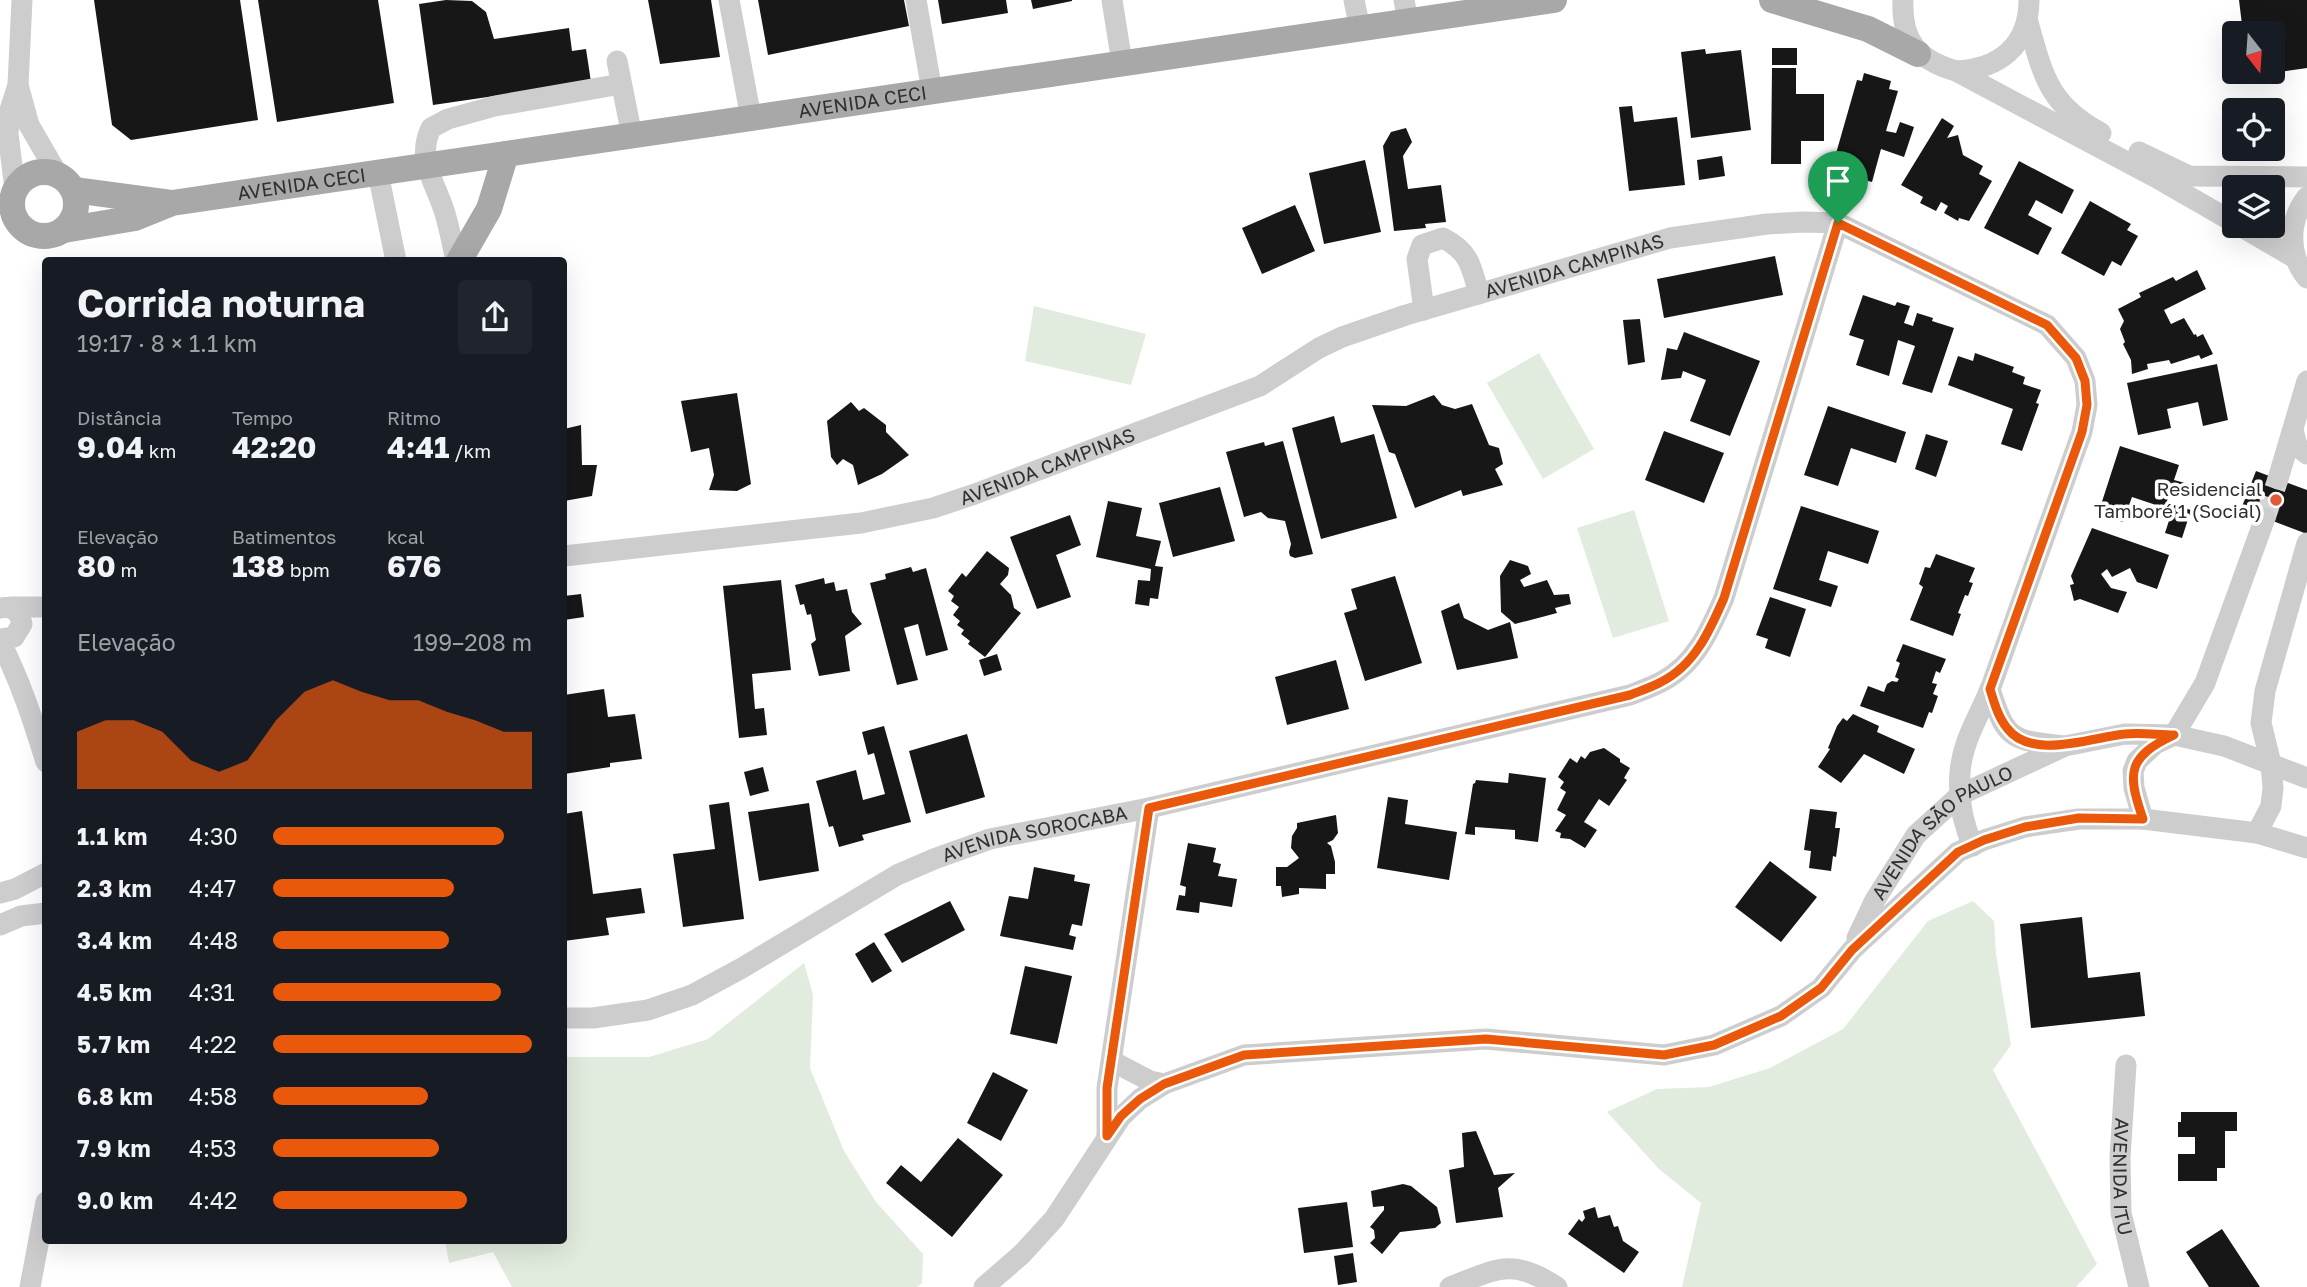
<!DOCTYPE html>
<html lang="pt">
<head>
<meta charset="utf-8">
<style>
	body { margin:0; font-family:"Golos Text",sans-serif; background:#20242c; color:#f1f3f6; height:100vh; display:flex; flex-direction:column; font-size:26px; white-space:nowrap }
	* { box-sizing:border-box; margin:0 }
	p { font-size:23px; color:#9ea1a6 }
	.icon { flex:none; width:38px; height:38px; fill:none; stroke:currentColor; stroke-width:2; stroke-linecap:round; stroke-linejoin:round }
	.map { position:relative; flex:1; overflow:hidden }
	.panel { position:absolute; left:42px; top:257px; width:525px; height:987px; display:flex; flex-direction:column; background:#171b24; border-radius:7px; box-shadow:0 7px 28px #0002 }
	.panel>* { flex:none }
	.needle { width:46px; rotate:163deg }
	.buttons { position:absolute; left:2222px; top:21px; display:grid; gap:14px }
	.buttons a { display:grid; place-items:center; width:63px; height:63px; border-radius:7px; background:#171b24; box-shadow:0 7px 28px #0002; font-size:35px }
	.pin { position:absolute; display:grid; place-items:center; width:60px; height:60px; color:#fff; margin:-72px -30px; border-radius:50% 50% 50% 0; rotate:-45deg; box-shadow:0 0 7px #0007 }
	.pin .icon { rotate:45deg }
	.round { display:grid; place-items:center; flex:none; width:74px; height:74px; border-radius:7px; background:#20242c }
	.summary { display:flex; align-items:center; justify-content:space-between; height:119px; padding:0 35px }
	h1 { font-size:38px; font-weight:700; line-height:52px }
	.stats { display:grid; grid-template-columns:repeat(3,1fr); gap:10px; height:119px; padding:7px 35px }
	.stats div { display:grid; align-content:center }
	.stats b { font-size:30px; font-weight:700 }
	.stats small { font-size:19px; font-weight:400 }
	.stats p { font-size:19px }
	.chart { height:196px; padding:14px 35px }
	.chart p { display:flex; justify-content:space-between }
	.chart svg { width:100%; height:126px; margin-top:7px; fill:#ea580c; opacity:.7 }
	ul { padding:0 35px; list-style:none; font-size:23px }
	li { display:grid; grid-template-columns:112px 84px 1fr; align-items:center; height:52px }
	li i { height:18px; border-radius:9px; background:#ea580c }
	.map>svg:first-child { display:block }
	.green { fill:#e2ecde }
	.building { fill:#171717 }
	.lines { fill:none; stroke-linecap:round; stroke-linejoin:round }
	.minor-tunnel { stroke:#d6d6d6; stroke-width:21; stroke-dasharray:21 10; stroke-linecap:butt }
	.minor { stroke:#cdcdcd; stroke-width:21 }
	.major { stroke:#a8a8a8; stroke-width:26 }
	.route-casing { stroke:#fff; stroke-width:14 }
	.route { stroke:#ea580c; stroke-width:9 }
	.poi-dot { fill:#e15a37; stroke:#fff; stroke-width:2.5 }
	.labels { text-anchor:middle; stroke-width:7; stroke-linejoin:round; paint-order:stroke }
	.street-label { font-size:19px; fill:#303030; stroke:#fff }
	.poi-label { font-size:19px; fill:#303030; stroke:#fff; text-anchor:end }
</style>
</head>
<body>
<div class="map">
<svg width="2307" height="1287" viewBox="0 0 2307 1287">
	<rect width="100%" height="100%" fill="#fff"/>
	<path class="green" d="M1034,306L1146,334L1131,385L1025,361Z
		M1539,353L1594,449L1543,479L1487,383Z
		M1634,510L1669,621L1613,638L1577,528Z
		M1973,901L1994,921L1996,954L2011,1045L1993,1070L2097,1264L2076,1287H1682L1701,1203L1659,1169L1607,1112L1657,1089L1709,1087L1770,1068L1843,1029L1928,921Z
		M804,963L813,995L810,1068L844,1151L876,1202L923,1254L922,1283L917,1287H512L493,1252L449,1263L445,1241H564V1057H649L708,1039Z"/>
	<path class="building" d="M94,0H240L258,120L131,140L112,125Z
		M258,0H378L394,103L277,122Z
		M446,0L472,1L486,12L494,39L569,28L572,51L586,49L591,82L433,105L419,4Z
		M648,0H711L720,57L660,64Z
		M758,0H904L909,26L768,55Z
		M938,0H1006L1008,13L942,24Z
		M1031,0H1072V1L1033,9Z
		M2239,0H2307V68L2273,73V33H2243Z
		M1772,48H1797V65H1772Z
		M1705,49L1706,54L1741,50L1751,130L1691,138L1681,52Z
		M1772,68H1796V94H1824V141H1801V164H1771Z
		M1864,73L1891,81L1889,89L1898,91L1886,131L1896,133L1900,122L1914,127L1904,157L1881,149L1872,182L1831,171L1857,80L1862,81Z
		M1632,106L1634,122L1677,117L1685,185L1629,191L1619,107Z
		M1942,118L1954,126L1947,138L1958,135L1963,155L1983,166L1979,174L1992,181L1969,221L1959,218L1958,221L1944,213L1948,206L1941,202L1936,211L1920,203L1923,197L1901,185Z
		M1406,128L1412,142L1403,156L1408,189L1441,185L1446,222L1425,224L1426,228L1394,231L1383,146L1391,132Z
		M1722,156L1725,176L1699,180L1697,160Z
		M1365,160L1381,232L1324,244L1309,173Z
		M2019,161L2074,190L2062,214L2036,200L2028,215L2052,228L2038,255L1984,228Z
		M2090,201L2131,224L2127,230L2138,236L2121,266L2112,261L2104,276L2061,253Z
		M1295,205L1315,251L1262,274L1242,228Z
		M1775,256L1783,295L1664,318L1657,279Z
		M2197,270L2206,289L2164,310L2171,324L2184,318L2194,335L2196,334L2197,337L2203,334L2213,354L2201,359L2199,355L2171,364L2169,360L2147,364L2148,369L2132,374L2131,360L2123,344L2125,342L2120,329L2124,321L2118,309L2141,297L2139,293L2173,277L2176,281Z
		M1863,295L1895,306L1897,302L1910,306L1904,323L1913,326L1917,313L1933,318L1932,321L1954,328L1932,393L1902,384L1915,346L1898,340L1889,376L1856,365L1864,340L1849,335Z
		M1640,319L1645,362L1628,365L1623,320Z
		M1684,332L1760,361L1730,436L1690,421L1706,380L1683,371L1681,378L1661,380L1667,348L1677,350Z
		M1975,353L2014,367L2012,372L2025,377L2023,384L2041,390L2036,403L2039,404L2022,451L2001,444L2013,409L1948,385L1958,356L1973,361Z
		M2217,364L2228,420L2203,426L2198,402L2167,409L2171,428L2138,435L2127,383Z
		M737,393L751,484L737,491L709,490L714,475L709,448L691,452L681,401Z
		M1434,395L1442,405L1455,409L1472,404L1489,445L1499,448L1503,464L1495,469L1503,485L1463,496L1461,490L1415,508L1395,454L1389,452L1372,405L1406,406Z
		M851,402L859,411L864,408L886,425V432L909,455L882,474L858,485L853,465L843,459L837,465L831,457L827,421Z
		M1828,406L1906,432L1896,463L1851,448L1838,486L1804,475Z
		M1334,416L1341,443L1374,434L1397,518L1321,539L1292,428Z
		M581,425L582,465H597L592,496L564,501V429Z
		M1664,431L1724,453L1704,503L1645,480Z
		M1926,434L1948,441L1936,477L1915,469Z
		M1283,441L1313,554L1295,558L1290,556L1289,552L1291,544L1285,521L1268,518L1261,512L1244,517L1226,452L1264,442L1265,446Z
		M2120,446L2179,465L2174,480L2185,483L2180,498L2169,495L2165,508L2132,497L2123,522L2098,514Z
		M2256,471L2307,490V534L2241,509Z
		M1220,487L1235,541L1173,557L1159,503Z
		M1108,501L1142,508L1136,536L1161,541L1155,566L1163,567L1158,599L1150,598L1149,606L1135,604L1138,580L1150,581L1151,569L1096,557Z
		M2174,505L2191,510L2182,538L2165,533Z
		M1801,506L1879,531L1868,564L1828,551L1819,580L1838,586L1831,607L1773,589Z
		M1070,515L1081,545L1056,555L1071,597L1037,609L1010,537Z
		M2092,528L2169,555L2157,589L2137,582L2130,568L2112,577L2107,569L2101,574L2111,588L2127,592L2118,613L2080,599L2074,601L2070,585L2074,584L2071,576Z
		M987,551L1009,568L1008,575L1000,584L1011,595L1014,608L1021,613L985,657L968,644L970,641L961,634L964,630L957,625L960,621L953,615L959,607L951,601L954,596L948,591L962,573L966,577Z
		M1936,554L1975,568L1969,582L1973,583L1968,596L1965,595L1958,613L1961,614L1953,636L1910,620L1923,587L1919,584L1925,567L1930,568Z
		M1510,560L1528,566L1531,574L1520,580L1524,587L1547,580L1554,595L1569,594L1571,604L1555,608L1557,613L1515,624L1501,612L1500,576Z
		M911,567L913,572L926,568L948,650L926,656L918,624L904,628L918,680L897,685L870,583L886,579L885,574Z
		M1395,576L1422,663L1365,681L1344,613L1357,609L1351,589Z
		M824,578L825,584L834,582L836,591L847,589L852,612L862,624L845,636L850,671L819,676L811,644L816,640L811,614L807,615L804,604L800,605L795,585Z
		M781,580L791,670L752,674L755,709L764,708L767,735L739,738L723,586Z
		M581,594L584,617L564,620V596Z
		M1770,597L1806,609L1790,657L1765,648L1768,639L1756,635Z
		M1459,603L1464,618L1488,630L1510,622L1518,658L1457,670L1441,611Z
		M1903,644L1946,659L1940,673L1936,671L1932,683L1937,684L1933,694L1938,696L1932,713L1929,712L1923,728L1860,706L1868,686L1884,692L1887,684L1892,681L1897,682L1899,679L1895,677L1900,663L1896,661Z
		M997,654L1002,670L984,676L979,660Z
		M1336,660L1349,709L1287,725L1275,677Z
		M604,689L608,717L635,714L642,759L610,763V767L564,774V695Z
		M1853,714L1879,726L1877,732L1915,749L1904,774L1864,754L1841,783L1818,767L1830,749L1828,748L1837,726L1843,718L1847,721Z
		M884,726L911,822L862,835L864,840L839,847L833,826L829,827L816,781L856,770L863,800L885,794L874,753L868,755L862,732Z
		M967,734L985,797L926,814L909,751Z
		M1604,748L1620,759V762L1630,768L1624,778L1627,780L1609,806L1599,799L1584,822L1597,830L1585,848L1570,839L1560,838L1561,833L1555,831L1566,815L1557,810L1566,792L1560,788L1564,782L1558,777L1570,758L1577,763L1581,756L1585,759L1590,752Z
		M763,767L769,791L750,796L744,772Z
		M1509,773L1546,778L1538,842L1515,839V830L1475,827V835L1465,834L1473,784L1475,783L1476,780L1508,783Z
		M1388,797L1408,800L1405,824L1457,832L1449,880L1377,868Z
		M729,802L744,919L683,927L673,854L715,849L709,805Z
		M809,803L819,871L759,881L748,812Z
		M1810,809L1837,812L1835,828H1840L1836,857L1833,856L1831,871L1809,868L1811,851L1804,850Z
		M582,811L593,894L641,888L645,913L606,918L609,935L564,941V814Z
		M1336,815L1338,833L1333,840L1327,843L1331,846L1335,862V874H1326V889L1299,888V894L1282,897L1281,886H1276V867H1287L1299,858L1291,848L1292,836L1297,828V823Z
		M1188,843L1216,848L1213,862L1221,864L1218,876L1237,879L1232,907L1200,902L1199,913L1176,910L1179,895L1185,896L1186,887L1180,885Z
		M1770,861L1817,897L1781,942L1735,907Z
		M1034,867L1075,875L1074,881L1090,884L1082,926L1072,924L1069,935L1076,937L1073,950L1000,936L1009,896L1028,899Z
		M950,901L965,930L902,963L884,934Z
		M2082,917L2088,978L2140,972L2145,1016L2031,1028L2020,924Z
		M874,942L892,971L872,983L855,954Z
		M1025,966L1072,976L1057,1044L1010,1034Z
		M993,1072L1028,1090L1001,1141L967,1123Z
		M2181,1112H2237V1131H2225V1168H2217V1181H2178V1154H2195V1137H2178V1122H2181Z
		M1476,1131L1494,1175L1515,1173L1498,1188L1503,1217L1456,1223L1449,1170L1464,1167L1462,1133Z
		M958,1138L1003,1175L952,1237L886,1183L901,1165L921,1182Z
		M1403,1184L1411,1186L1437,1207L1441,1223L1435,1228L1400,1232L1382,1254L1370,1243L1375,1238L1374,1230L1370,1227L1384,1210V1206L1373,1207L1371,1191Z
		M1347,1202L1353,1247L1304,1253L1298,1208Z
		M1595,1207L1598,1218L1610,1215L1614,1227L1618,1226L1623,1241L1639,1252L1624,1273L1568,1234L1579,1219L1582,1222L1585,1218L1583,1211Z
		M2222,1229L2260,1287H2209L2186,1252Z
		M1353,1253L1357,1282L1338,1285L1334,1256Z"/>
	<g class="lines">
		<path class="minor-tunnel" d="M2265,518L2278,479"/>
		<g class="minor">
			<path d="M729,0L751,118"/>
			<path d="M916,0L932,91"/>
			<path d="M1112,0L1122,63"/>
			<path d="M1354,0L1360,29"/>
			<path d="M1404,0L1408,21"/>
			<path d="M1903,0C1901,41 1918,60 1956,71L2155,177L2235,223"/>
			<path d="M2027,19C2043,74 2047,104 2101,133"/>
			<path d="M617,61L632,136"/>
			<path d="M1956,71C1999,69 2029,46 2029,0"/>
			<path d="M18,85L29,125L58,175"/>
			<path d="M2139,152L2189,176L2307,177"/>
			<path d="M378,173L396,261"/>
			<path d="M15,189L8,134L10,110L18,85L22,0"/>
			<path d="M2307,197C2288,221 2288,255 2307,278"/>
			<path d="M2240,226L2295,258"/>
			<path d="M456,261C453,246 450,232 446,217C438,186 415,161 431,128L448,119L495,106L621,84"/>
			<path d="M1424,310L1417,259L1422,245L1443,238C1470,252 1471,266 1479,294"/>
			<path d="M2293,430L2297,446L2307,454"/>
			<path d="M2278,479L2307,381"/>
			<path id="s1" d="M564,556L861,523L933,508L975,494L1260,386L1319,348L1342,337L1406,315L1670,238L1767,224L1803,222L1838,223L2047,325L2076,358L2085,381L2087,405L2082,432C2052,516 2022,600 1992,684C1981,714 1962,740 1960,773C1958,799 1962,822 1973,846"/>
			<path d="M10,607H46"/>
			<path d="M0,608C13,606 20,612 22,624L14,637L0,639"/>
			<path d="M0,641C20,680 33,720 46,762"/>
			<path d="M1990,689C2006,740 2011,740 2063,746"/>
			<path d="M2143,819L2134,788L2133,771L2137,761L2155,744L2174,735L2205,683L2265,518"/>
			<path d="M2257,833L2271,806L2273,788L2271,764L2261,723L2265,691L2307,543"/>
			<path d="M0,893L15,889L46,873"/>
			<path d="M0,925L21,916L46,913"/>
			<path id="s2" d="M1857,938L1875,900L1916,835L1960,795L2065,746L2125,734L2174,735L2224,746L2307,778"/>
			<path id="s3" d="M564,1018H593L648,1010L692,995L742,968L897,875L934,859L990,839L1149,808L1630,695C1640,691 1652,687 1661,682C1695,665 1710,630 1724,598L1838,223"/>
			<path d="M1112,1061L1150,1081L1164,1084"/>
			<path id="s4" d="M2126,1065L2120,1157L2121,1213L2139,1287"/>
			<path d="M1107,1136V1088L1149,808"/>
			<path d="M30,1287L46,1202"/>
			<path d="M984,1287L1022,1254L1054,1219L1121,1117L1140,1099L1164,1084L1244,1055L1486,1039L1664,1055L1714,1045L1781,1016L1821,988L1852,950L1958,852L1984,840L2025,827L2079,819H2143L2257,833L2307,848"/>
			<path d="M1450,1287C1497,1269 1511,1257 1557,1287"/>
		</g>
		<g class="major">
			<path d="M1772,0L1868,29L1918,54"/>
			<circle cx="44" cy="204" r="32"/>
			<path d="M74,190L171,203"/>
			<path id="s5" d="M64,230L135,218L172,203L1554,0"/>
			<path d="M459,261L489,209L506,154"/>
		</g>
	</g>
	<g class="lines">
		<defs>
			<path id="route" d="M1838,223L2047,325L2076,358L2085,381L2087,405L2082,432L1990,689C1994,702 1998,717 2007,728C2031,761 2093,737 2125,734C2141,732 2158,735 2174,735C2127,757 2127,773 2143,819L2079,818L2025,827L1984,840L1958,852L1852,950L1821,988L1781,1016L1714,1045L1664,1055L1486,1039L1244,1055L1164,1084L1140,1099L1121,1116L1107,1136V1088L1149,808L1630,695C1640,691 1652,687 1661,682C1695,665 1710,630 1724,598Z"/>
		</defs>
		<use href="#route" class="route-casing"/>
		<use href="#route" class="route"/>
	</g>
	<circle class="poi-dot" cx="2276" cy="500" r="7"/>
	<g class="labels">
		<g class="street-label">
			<text dy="7" stroke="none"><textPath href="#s5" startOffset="810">AVENIDA CECI</textPath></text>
			<text dy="7" stroke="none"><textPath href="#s5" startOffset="243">AVENIDA CECI</textPath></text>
			<text dy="7" stroke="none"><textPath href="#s1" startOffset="1060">AVENIDA CAMPINAS</textPath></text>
			<text dy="7" stroke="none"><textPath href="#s1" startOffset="494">AVENIDA CAMPINAS</textPath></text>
			<text dy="7" stroke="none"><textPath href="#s3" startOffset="513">AVENIDA SOROCABA</textPath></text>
			<text dy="7" stroke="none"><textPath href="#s2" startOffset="140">AVENIDA SÃO PAULO</textPath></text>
			<text dy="7" stroke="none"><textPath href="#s4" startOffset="112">AVENIDA ITU</textPath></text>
		</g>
		<g class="poi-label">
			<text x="2262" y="496">Residencial<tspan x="2262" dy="22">Tamboré 1 (Social)</tspan></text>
		</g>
	</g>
</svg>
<div class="buttons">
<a><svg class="needle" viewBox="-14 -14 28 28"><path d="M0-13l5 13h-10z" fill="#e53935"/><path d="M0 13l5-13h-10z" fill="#9ea1a6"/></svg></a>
<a><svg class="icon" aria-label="locate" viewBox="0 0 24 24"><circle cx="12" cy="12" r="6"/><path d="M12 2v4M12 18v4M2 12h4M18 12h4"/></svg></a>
<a><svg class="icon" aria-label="layers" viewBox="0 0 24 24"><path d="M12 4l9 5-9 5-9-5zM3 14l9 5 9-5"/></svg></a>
</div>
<div class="pin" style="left:1838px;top:223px;background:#1e9e55"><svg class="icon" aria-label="arrive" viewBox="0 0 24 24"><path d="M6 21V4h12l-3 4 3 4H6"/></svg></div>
<section class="panel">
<div class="summary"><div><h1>Corrida noturna</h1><p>19:17 · 8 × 1.1 km</p></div><a class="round"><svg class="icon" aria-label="share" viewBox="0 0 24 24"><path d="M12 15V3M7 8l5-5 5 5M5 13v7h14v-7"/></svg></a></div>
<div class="stats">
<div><p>Distância</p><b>9.04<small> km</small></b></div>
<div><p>Tempo</p><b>42:20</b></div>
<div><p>Ritmo</p><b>4:41<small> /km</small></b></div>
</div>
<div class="stats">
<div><p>Elevação</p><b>80<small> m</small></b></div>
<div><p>Batimentos</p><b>138<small> bpm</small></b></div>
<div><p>kcal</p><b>676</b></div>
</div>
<div class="chart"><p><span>Elevação</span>199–208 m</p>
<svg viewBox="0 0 160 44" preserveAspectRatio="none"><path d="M0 44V24L10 20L20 20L30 24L40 34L50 38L60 34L70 20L80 10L90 6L100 10L110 13L120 13L130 17L140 20L150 24L160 24V44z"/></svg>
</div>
<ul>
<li><b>1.1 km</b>4:30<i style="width:89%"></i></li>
<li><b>2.3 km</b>4:47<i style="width:70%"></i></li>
<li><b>3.4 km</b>4:48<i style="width:68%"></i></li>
<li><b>4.5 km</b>4:31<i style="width:88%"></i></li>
<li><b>5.7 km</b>4:22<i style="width:100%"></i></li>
<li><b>6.8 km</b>4:58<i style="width:60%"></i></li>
<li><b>7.9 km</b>4:53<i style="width:64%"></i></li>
<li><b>9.0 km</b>4:42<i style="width:75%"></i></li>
</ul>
</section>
</div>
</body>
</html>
